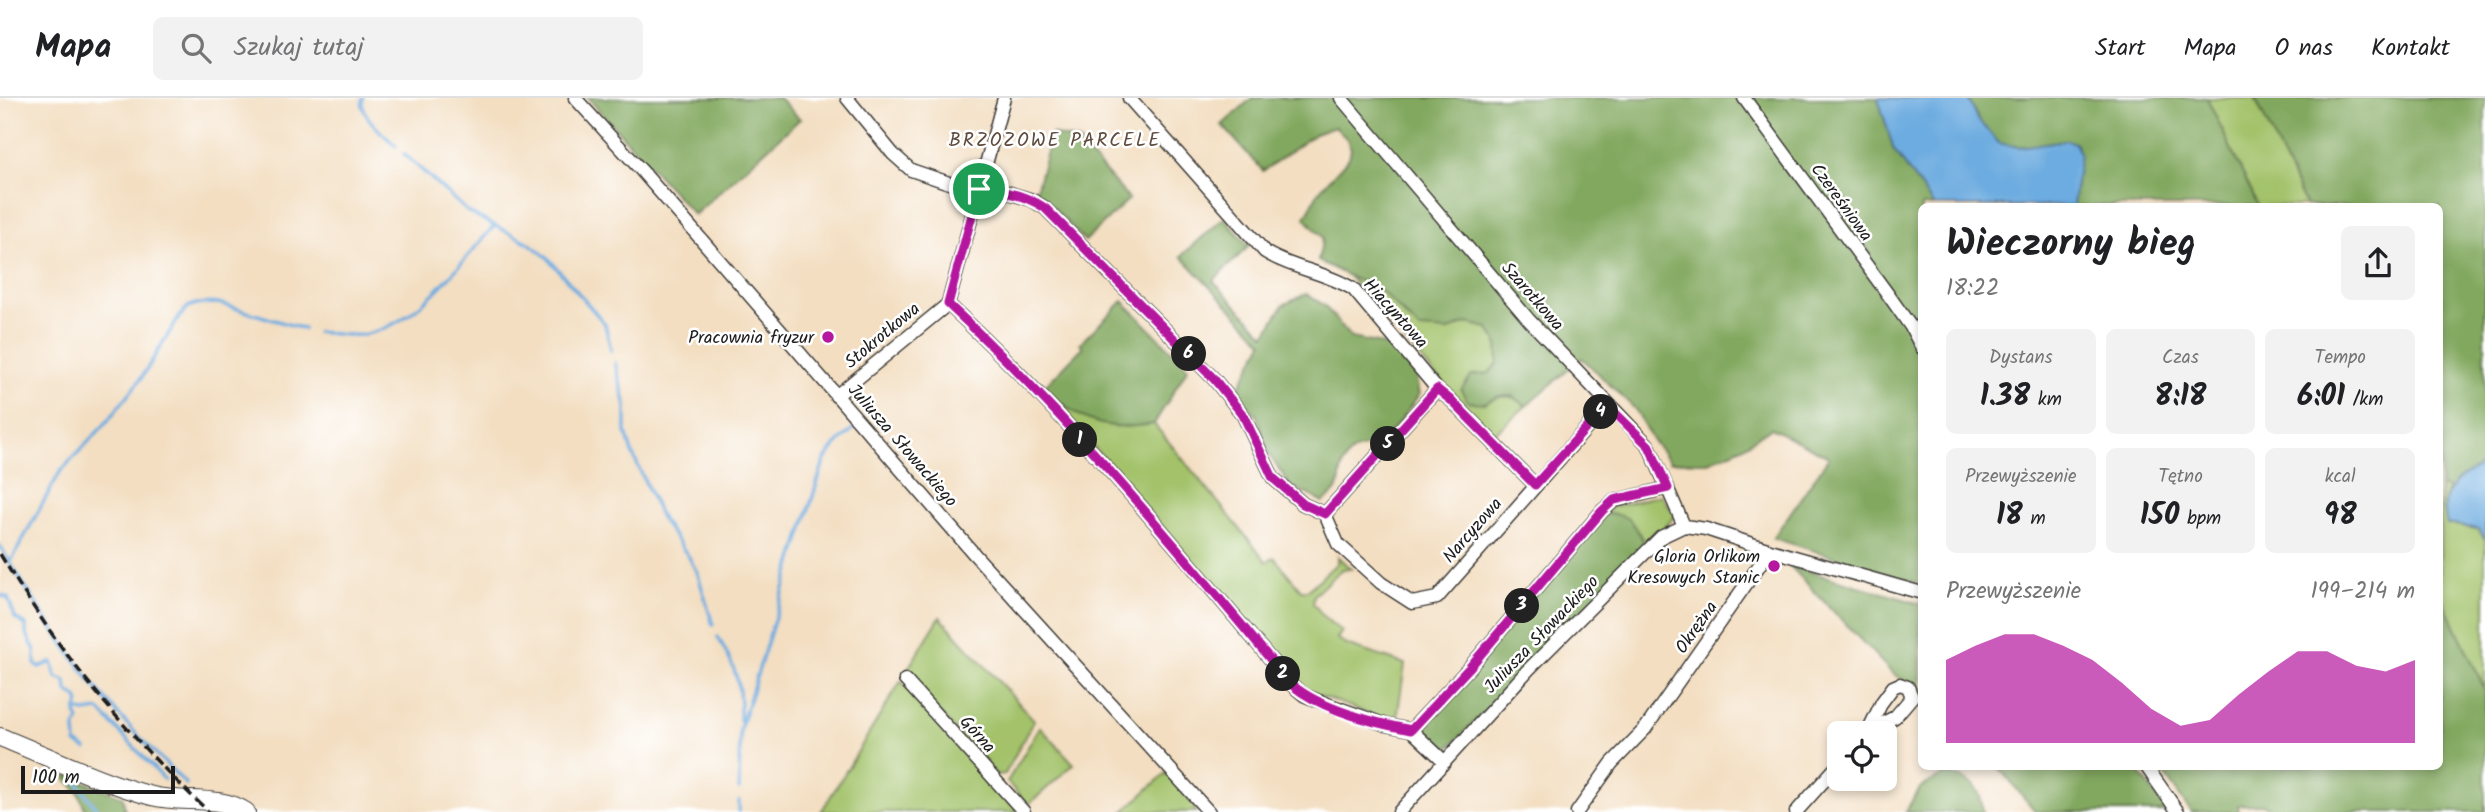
<!DOCTYPE html>
<html lang="pl">
<head>
<meta charset="utf-8">
<style>
	body { margin:0; font-family:Kalam,sans-serif; background:#f2f2f2; color:#202124; height:100vh; display:flex; flex-direction:column; font-size:26px; white-space:nowrap }
	* { box-sizing:border-box; margin:0 }
	p { font-size:23px; color:#757577 }
	.icon { flex:none; width:38px; height:38px; fill:none; stroke:currentColor; stroke-width:2; stroke-linecap:round; stroke-linejoin:round }
	.map { position:relative; flex:1; overflow:hidden }
	.drawer { position:absolute; left:1918px; top:105px; width:525px; height:567px; display:flex; flex-direction:column; background:#fff; border-radius:10px; box-shadow:0 4px 10px #0003 }
	.drawer>* { flex:none }
	.fabs { position:absolute; left:1827px; top:623px; display:grid; gap:14px }
	.fabs a { display:grid; place-items:center; width:70px; height:70px; border-radius:10px; background:#fff; box-shadow:0 4px 10px #0003; font-size:35px }
	.scale { position:absolute; left:21px; bottom:18px; width:154px; box-sizing:border-box; padding-left:7px; border:4px solid #1c1c1c; border-top:0; font-size:19px; line-height:24px; white-space:nowrap; color:#1c1c1c; -webkit-text-stroke:5px #fff; paint-order:stroke }
	.pin { position:absolute; display:grid; place-items:center; width:60px; height:60px; color:#fff; margin:-30px; border:4px solid #fff; border-radius:50%; box-shadow:0 2px 7px #0007 }
	.km { position:absolute; width:35px; height:35px; margin:-18px; border-radius:50%; background:#222; color:#fff; font-size:19px; line-height:35px; text-align:center }
	.round { display:grid; place-items:center; flex:none; width:74px; height:74px; border-radius:10px; background:#f2f2f2 }
	.overview { display:flex; align-items:center; justify-content:space-between; height:119px; padding:0 28px }
	h1 { font-size:38px; font-weight:700; line-height:52px }
	.metrics { display:grid; grid-template-columns:repeat(3,1fr); gap:10px; height:119px; padding:7px 28px }
	.metrics div { display:grid; align-content:center; border-radius:10px; background:#f2f2f2; text-align:center }
	.metrics b { font-size:30px; font-weight:700 }
	.metrics small { font-size:19px; font-weight:400 }
	.metrics p { font-size:19px }
	.chart { height:196px; padding:14px 28px }
	.chart p { display:flex; justify-content:space-between }
	.chart svg { width:100%; height:126px; margin-top:7px; fill:#b5179e; opacity:.7 }
	header { display:flex; align-items:center; gap:42px; box-sizing:border-box; height:98px; padding:0 35px; background:#fff; border-bottom:2px solid #e0e0e0 }
	header strong { font-size:33px }
	nav { display:flex; gap:38px; margin-inline-start:auto; font-size:24px }
	.search { width:490px; height:63px; background:#f2f2f2; display:flex; align-items:center; gap:18px; box-sizing:border-box; padding:0 24px; border-radius:10px; color:#757577; font-size:26px }
	.map>svg:first-child { display:block }
	.green { fill:#a3c26a; stroke:#606f43; stroke-width:2 }
	.forest { fill:#82a85e; stroke:#4f623d; stroke-width:2 }
	.water { fill:#6dace0; stroke:#44647e; stroke-width:2 }
	.lines { fill:none; stroke-linecap:round; stroke-linejoin:round }
	.stream { stroke:#6dace0; stroke-width:3.5 }
	.street-casing { stroke:#3c3935; stroke-width:15 }
	.secondary-casing { stroke:#3c3935; stroke-width:20 }
	.street { stroke:#fff; stroke-width:12 }
	.secondary { stroke:#fff; stroke-width:18 }
	.rail { stroke:#1c1c1c; stroke-width:3.5; stroke-dasharray:10 5; stroke-linecap:butt }
	.route-casing { stroke:#fff; stroke-width:14 }
	.route { stroke:#b5179e; stroke-width:9 }
	.poi-dot { fill:#b5179e; stroke:#fff; stroke-width:2.5 }
	.labels { text-anchor:middle; stroke-width:5; stroke-linejoin:round; paint-order:stroke }
	.street-label { font-size:18px; fill:#1c1c1c; stroke:#fff }
	.poi-label { font-size:18px; fill:#1c1c1c; stroke:#fff; text-anchor:end }
	.neighbourhood-label { font-size:19px; letter-spacing:2px; fill:#5f4b3d; stroke:#fff }
</style>
</head>
<body>
<header>
<strong>Mapa</strong>
<div class="search"><svg class="icon" aria-label="search" viewBox="0 0 24 24"><circle cx="10" cy="10" r="6"/><path d="M15 15l6 6"/></svg>Szukaj tutaj</div>
<nav><a>Start</a><a>Mapa</a><a>O nas</a><a>Kontakt</a></nav>
</header>
<div class="map">
<svg width="2485" height="714" viewBox="0 0 2485 714">
	<rect width="100%" height="100%" fill="#fff"/>
	<filter id="ink" filterUnits="userSpaceOnUse"><feTurbulence type="fractalNoise" baseFrequency=".0143" numOctaves="2"/><feDisplacementMap in="SourceGraphic" scale="14" xChannelSelector="R" yChannelSelector="G"/><feConvolveMatrix kernelMatrix="1 2 1 2 8 2 1 2 1" color-interpolation-filters="sRGB"/></filter>
	<filter id="wash" filterUnits="userSpaceOnUse"><feTurbulence type="fractalNoise" baseFrequency=".00686" numOctaves="4" result="noise"/><feDisplacementMap in="SourceGraphic" scale="28" xChannelSelector="R" yChannelSelector="G"/><feGaussianBlur stdDeviation="1.57" result="paint"/><feColorMatrix in="noise" values="0 0 0 0 0 0 0 0 0 0 0 0 0 0 0 0 0 1.4 0 .05"/><feComposite in="paint" operator="in"/></filter>
	<g filter="url(#wash)">
		<rect width="100%" height="100%" fill="#f3dec1"/>
		<path class="green" d="M2207,0H2255L2306,108H2258Z
			M1346,175L1382,194L1408,221L1447,233L1467,225L1488,230L1498,244V265L1489,275L1485,305C1501,296 1512,296 1526,308L1494,336L1449,293Z
			M1043,290L1065,309L1125,329L1154,326L1267,464L1274,459L1301,492H1308L1337,465V458L1351,471H1342L1314,497L1313,505L1325,520L1342,534L1337,540L1346,547L1405,566L1397,621L1389,623L1310,594L1296,584Z
			M2440,388H2447L2444,411L2447,426L2478,431L2485,441V592L2440,495Z
			M1661,397L1675,417C1668,429 1655,437 1645,447L1606,416L1612,409Z
			M940,519L1034,622L1005,676L997,677L904,577Z
			M901,583L1019,714H821Z
			M1040,629L1074,666L1028,707L1007,684Z
			M1166,675L1186,696L1197,714H1123Z"/>
		<path class="forest" d="M588,0H779L800,21L694,117Z
			M1252,0H1878L1894,52L1934,108H1922L1921,486L1773,440L1829,359L1771,330L1742,349L1708,364H1670L1652,342L1635,311L1582,260L1526,308L1513,298H1499L1485,305L1468,304L1461,292L1472,277L1489,275L1498,265L1497,244L1488,230L1467,225L1447,233L1419,231L1382,194L1318,163L1323,140L1305,120L1319,93L1349,60L1351,51L1347,41L1335,29L1315,36L1263,73L1222,27Z
			M1968,0H2207L2258,108H2073L2066,42C2049,45 2015,53 1999,46C1985,39 1974,14 1968,0Z
			M2255,0H2485V365L2454,386L2447,397V389L2440,388V108H2306Z
			M1052,36L1078,43L1129,101L1085,143L1041,97L1035,95Z
			M1224,120L1249,148L1213,183L1265,237L1283,207L1306,196L1324,207L1351,240C1374,244 1399,247 1413,269C1417,276 1417,289 1419,297C1408,312 1395,332 1380,343C1370,351 1355,347 1347,359C1333,379 1350,386 1323,404L1291,388L1271,360L1256,316L1236,295L1263,244L1181,158Z
			M1123,203L1188,270L1154,326C1102,334 1082,324 1043,290L1083,249L1080,245Z
			M1606,416C1631,415 1635,427 1645,447L1448,651L1435,648L1423,633L1426,622Z
			M1790,468L1921,506V595L1892,575Z
			M2440,495L2485,592V714H2273L2263,706L2238,707L2239,714H2191L2159,669L2440,668Z
			M1998,669H2135L2168,714H2036Z
			M1944,676C1970,680 1981,687 1983,714H1905L1920,690Z
			M66,677L123,699L125,714H86L78,694L65,680Z"/>
		<path class="water" d="M1878,0H1968L1977,21L1999,45L2019,49L2066,42L2075,45L2080,55L2073,108H1934L1894,52Z
			M2485,365V441L2478,431L2447,426C2437,393 2459,379 2485,365Z"/>
		<g class="lines">
			<path class="stream" d="M363,0C358,17 385,37 396,48
				M404,56L468,114L529,145L549,161L605,226L611,252
				M317,234C331,235 346,238 360,237C415,231 460,165 495,127
				M615,265L626,308V334L631,352L662,422L689,459L698,477L713,527
				M0,448C26,491 53,534 84,574C114,615 150,650 186,686
				M10,465L60,374L106,325L140,282L179,219L188,209L196,206L218,205L304,231
				M0,497L8,500L15,520L26,527V535L35,552V566L39,569L52,564L56,579L66,583L67,593L76,599L79,604L76,616L79,622L75,630L76,645L86,651
				M718,539C737,573 741,584 740,623
				M76,612L85,614L99,612L164,681
				M740,631L824,363L835,348L856,328
				M76,683L99,714
				M739,691L740,631
				M739,714V703"/>
		</g>
	</g>
	<g filter="url(#ink)">
		<g class="lines">
			<defs>
				<path id="street" d="M575,0L641,72L975,457L1209,714
					M847,0L893,56L911,72L961,89L1000,92L1032,102L1045,110L1214,281L1243,317L1273,380L1303,406L1325,416L1338,446L1381,485L1412,505L1437,500L1607,307
					M1129,0L1265,154C1292,171 1326,174 1353,191L1437,291L1453,304L1535,387
					M1341,0L1529,222L1649,348L1684,428
					M1744,0L1887,195L1911,229L1922,250
					M948,206C1073,322 1182,456 1292,587L1304,597L1316,602L1386,627L1411,632L1445,664
					M836,298L948,206L1004,0
					M1325,416L1437,291
					M905,582L1024,714
					M1411,632L1469,570L1602,413L1614,403L1668,390
					M1867,635L1882,604L1893,589L1900,586L1908,589L1912,599L1895,619L1869,632
					M2146,668L2178,714
					M1399,714L1529,571L1661,439L1684,428L1706,431L1770,452L1922,495
					M1577,714L1612,665L1645,631L1770,452
					M1796,714L1839,666"/>
				<path id="secondary" d="M0,639C50,659 100,684 152,698C182,706 219,696 246,714"/>
			</defs>
			<use href="#street" class="street-casing"/>
			<use href="#secondary" class="secondary-casing"/>
			<use href="#street" class="street"/>
			<use href="#secondary" class="secondary"/>
			<path class="rail" d="M0,456C61,557 123,634 209,714"/>
		</g>
	</g>
	<g class="lines" filter="url(#ink)">
		<defs>
			<path id="route" d="M979,91C1003,92 1025,97 1045,110L1214,281L1243,317L1273,380L1303,406L1325,416L1437,291L1453,304L1535,387L1607,307L1649,348L1668,390L1614,402L1602,413L1469,570L1411,632C1374,625 1321,611 1292,587C1182,456 1073,322 948,206Z"/>
		</defs>
		<use href="#route" class="route-casing"/>
		<use href="#route" class="route"/>
	</g>
	<g class="poi-dot">
		<circle cx="828" cy="239" r="7"/>
		<circle cx="1774" cy="468" r="7"/>
	</g>
	<g class="labels">
		<g class="street-label">
			<text transform="translate(1842 104) rotate(54)" y="6">Czereśniowa</text>
			<text transform="translate(1533 198) rotate(49)" y="6">Szarotkowa</text>
			<text transform="translate(1396 215) rotate(48)" y="6">Hiacyntowa</text>
			<text transform="translate(882 237) rotate(-40)" y="6">Stokrotkowa</text>
			<text transform="translate(903 347) rotate(49)" y="6">Juliusza Słowackiego</text>
			<text transform="translate(1472 432) rotate(-49)" y="6">Narcyzowa</text>
			<text transform="translate(1696 529) rotate(-55)" y="6">Okrężna</text>
			<text transform="translate(1541 536) rotate(-46)" y="6">Juliusza Słowackiego</text>
			<text transform="translate(978 636) rotate(48)" y="6">Górna</text>
		</g>
		<g class="poi-label">
			<text x="814" y="245">Pracownia fryzur</text>
			<text x="1760" y="464">Gloria Orlikom<tspan x="1760" dy="21">Kresowych Stanic</tspan></text>
		</g>
		<g class="neighbourhood-label">
			<text x="1055" y="48">BRZOZOWE PARCELE</text>
		</g>
	</g>
</svg>
<div class="fabs">
<a><svg class="icon" aria-label="locate" viewBox="0 0 24 24"><circle cx="12" cy="12" r="6"/><path d="M12 2v4M12 18v4M2 12h4M18 12h4"/></svg></a>
</div>
<div class="scale">100 m</div>
<div class="pin" style="left:979px;top:91px;background:#1e9e55"><svg class="icon" aria-label="arrive" viewBox="0 0 24 24"><path d="M6 21V4h12l-3 4 3 4H6"/></svg></div>
<b class="km" style="left:1080px;top:342px">1</b>
<b class="km" style="left:1283px;top:576px">2</b>
<b class="km" style="left:1522px;top:508px">3</b>
<b class="km" style="left:1601px;top:314px">4</b>
<b class="km" style="left:1388px;top:346px">5</b>
<b class="km" style="left:1189px;top:256px">6</b>
<section class="drawer">
<div class="overview"><div><h1>Wieczorny bieg</h1><p>18:22</p></div><a class="round"><svg class="icon" aria-label="share" viewBox="0 0 24 24"><path d="M12 15V3M7 8l5-5 5 5M5 13v7h14v-7"/></svg></a></div>
<div class="metrics">
<div><p>Dystans</p><b>1.38<small> km</small></b></div>
<div><p>Czas</p><b>8:18</b></div>
<div><p>Tempo</p><b>6:01<small> /km</small></b></div>
</div>
<div class="metrics">
<div><p>Przewyższenie</p><b>18<small> m</small></b></div>
<div><p>Tętno</p><b>150<small> bpm</small></b></div>
<div><p>kcal</p><b>98</b></div>
</div>
<div class="chart"><p><span>Przewyższenie</span>199–214 m</p>
<svg viewBox="0 0 160 44" preserveAspectRatio="none"><path d="M0 44V15L10 10L20 6L30 6L40 10L50 15L60 23L70 32L80 38L90 36L100 27L110 19L120 12L130 12L140 17L150 19L160 15V44z"/></svg>
</div>
</section>
</div>
</body>
</html>
